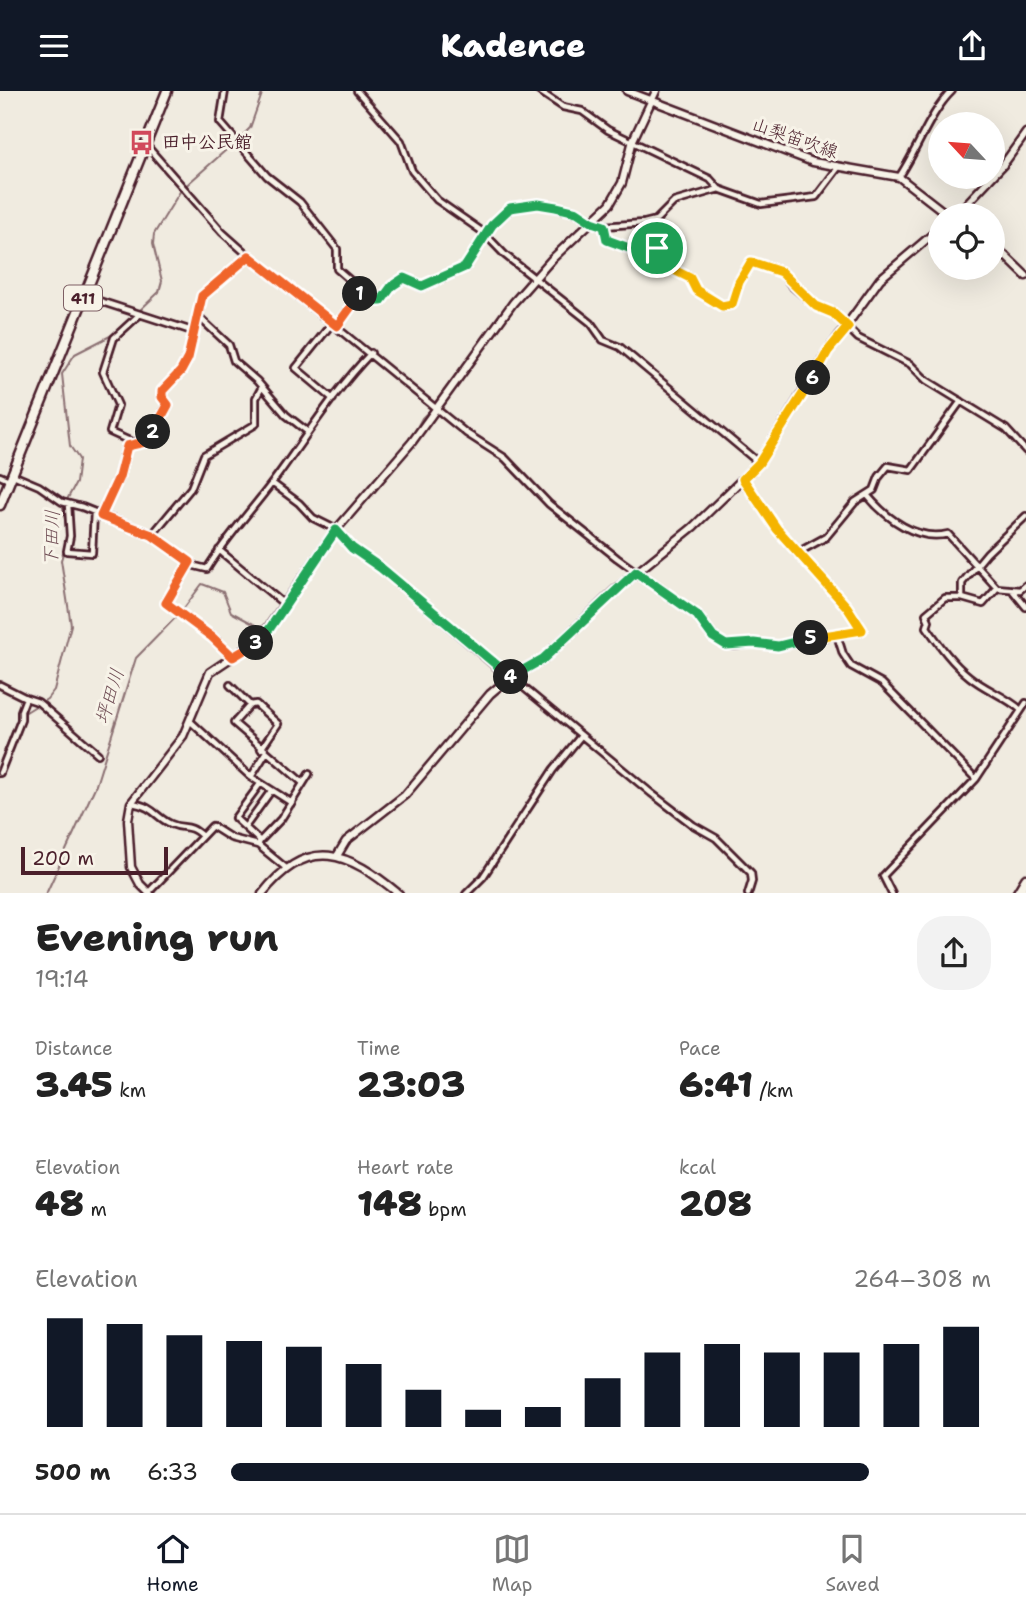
<!DOCTYPE html>
<html lang="en">
<head>
<meta charset="utf-8">
<style>
	body { margin:0; font-family:"Shantell Sans","Klee One",sans-serif; background:#f2f2f2; color:#222; height:100vh; display:flex; flex-direction:column; font-size:26px; white-space:nowrap }
	* { box-sizing:border-box; margin:0 }
	p { font-size:23px; color:#767676 }
	.icon { flex:none; width:38px; height:38px; fill:none; stroke:currentColor; stroke-width:2; stroke-linecap:round; stroke-linejoin:round }
	.map { position:relative; height:802px; overflow:hidden }
	.sheet { display:flex; flex-direction:column; background:#fff; flex:1 }
	.sheet>* { flex:none }
	.needle { width:46px; rotate:296deg }
	.tools { position:absolute; left:928px; top:21px; display:grid; gap:14px }
	.tools a { display:grid; place-items:center; width:77px; height:77px; border-radius:50%; background:#fff; box-shadow:0 7px 28px #0002; font-size:35px }
	.scale { position:absolute; left:21px; bottom:18px; width:147px; box-sizing:border-box; padding-left:7px; border:4px solid #4a1f2b; border-top:0; font-size:19px; line-height:24px; white-space:nowrap; color:#4a1f2b; -webkit-text-stroke:5px #f7f3e8; paint-order:stroke }
	.pin { position:absolute; display:grid; place-items:center; width:60px; height:60px; color:#fff; margin:-30px; border:4px solid #fff; border-radius:50%; box-shadow:0 2px 7px #0007 }
	.km { position:absolute; width:35px; height:35px; margin:-18px; border-radius:50%; background:#222; color:#fff; font-size:19px; line-height:35px; text-align:center }
	.round { display:grid; place-items:center; flex:none; width:74px; height:74px; border-radius:28px; background:#f2f2f2 }
	.headline { display:flex; align-items:center; justify-content:space-between; height:119px; padding:0 35px }
	h1 { font-size:38px; font-weight:800; line-height:52px }
	.stats { display:grid; grid-template-columns:repeat(3,1fr); gap:10px; height:119px; padding:7px 35px }
	.stats div { display:grid; align-content:center }
	.stats b { font-size:35px; font-weight:800 }
	.stats small { font-size:19px; font-weight:400 }
	.stats p { font-size:19px }
	.chart { height:196px; padding:14px 35px }
	.chart p { display:flex; justify-content:space-between }
	.chart svg { width:100%; height:126px; margin-top:7px; stroke:#111827; stroke-width:6 }
	ul { padding:0 35px; list-style:none; font-size:23px }
	li { display:grid; grid-template-columns:112px 84px 1fr; align-items:center; height:52px }
	li i { height:18px; border-radius:9px; background:#111827 }
	header { display:flex; justify-content:space-between; align-items:center; height:91px; padding:0 35px; background:#111827; color:#fff; font-size:32px; font-weight:800 }
	.menu { display:flex; justify-content:space-around; align-items:center; height:98px; border-top:2px solid #e0e0e0; background:#fff; font-size:19px; color:#767676 }
	.menu a { display:grid; justify-items:center; gap:4px }
	.menu .current { color:#111827 }
	.map>svg:first-child { display:block }
	.lines { fill:none; stroke-linecap:round; stroke-linejoin:round }
	.stream { stroke:#8b6f72; stroke-width:2 }
	.street-casing { stroke:#4a1f2b; stroke-width:10 }
	.secondary-casing { stroke:#4a1f2b; stroke-width:11 }
	.highway-casing { stroke:#4a1f2b; stroke-width:13 }
	.street { stroke:#f7f3e8; stroke-width:4.5 }
	.secondary { stroke:#f7f3e8; stroke-width:6 }
	.highway { stroke:#f7f3e8; stroke-width:8 }
	.split-1-casing { stroke:#fff; stroke-width:14 }
	.split-2-casing { stroke:#fff; stroke-width:14 }
	.split-3-casing { stroke:#fff; stroke-width:14 }
	.split-4-casing { stroke:#fff; stroke-width:14 }
	.split-5-casing { stroke:#fff; stroke-width:14 }
	.split-6-casing { stroke:#fff; stroke-width:14 }
	.split-7-casing { stroke:#fff; stroke-width:14 }
	.split-1 { stroke:#22a559; stroke-width:9 }
	.split-2 { stroke:#f0652b; stroke-width:9 }
	.split-3 { stroke:#f0652b; stroke-width:9 }
	.split-4 { stroke:#22a559; stroke-width:9 }
	.split-5 { stroke:#22a559; stroke-width:9 }
	.split-6 { stroke:#f5b400; stroke-width:9 }
	.split-7 { stroke:#f5b400; stroke-width:9 }
	.labels { text-anchor:middle; stroke-width:6; stroke-linejoin:round; paint-order:stroke }
	.shield { fill:#f7f3e8; stroke:#7e5f64; stroke-width:2 }
	.shield-label { font-size:16px; font-weight:bold; fill:#4a1f2b }
	.street-label { font-size:18px; fill:#4a1f2b; stroke:#f7f3e8 }
	.poi-label { font-size:18px; font-weight:bold; fill:#4a1f2b; stroke:#f7f3e8; text-anchor:start }
	.water-label { font-size:19px; font-style:italic; fill:#704e55; stroke:#f7f3e8 }
</style>
</head>
<body>
<header><svg class="icon" aria-label="menu" viewBox="0 0 24 24"><path d="M4 6h16M4 12h16M4 18h16"/></svg>Kadence<svg class="icon" aria-label="share" viewBox="0 0 24 24"><path d="M12 15V3M7 8l5-5 5 5M5 13v7h14v-7"/></svg></header>
<div class="map">
<svg width="1026" height="803" viewBox="0 0 1026 803">
	<rect width="100%" height="100%" fill="#f0ebe0"/>
	<filter id="ink" filterUnits="userSpaceOnUse"><feTurbulence type="fractalNoise" baseFrequency=".0143" numOctaves="2"/><feDisplacementMap in="SourceGraphic" scale="14" xChannelSelector="R" yChannelSelector="G"/><feConvolveMatrix kernelMatrix="1 2 1 2 8 2 1 2 1" color-interpolation-filters="sRGB"/></filter>
	<g filter="url(#ink)">
		<g class="lines">
			<path class="stream" d="M239,48L250,37L263,0
				M436,310L527,189
				M413,344L422,327L432,317
				M284,508L335,433L369,397
				M272,526L279,515
				M0,671L18,626L47,608L54,599L71,534L61,469L68,447L63,416L76,392L79,368L70,355L62,283L75,263L116,242L159,201L162,190L153,153L154,143L181,99L235,51
				M46,803L96,694L136,567L181,521L202,493L223,501L231,521L259,536L267,534"/>
			<defs>
				<path id="street" d="M225,0L220,31L267,85L300,111L337,158V178L374,210H381L392,195L404,187L422,196L465,176L492,134L511,117L538,113L577,121L591,131L604,135L644,132L656,129L674,111L719,98
					M357,0L401,50L412,80L437,109L483,141L505,164L591,232L603,249L620,256L759,372
					M539,0L563,16L582,20L608,39L710,88L719,98L761,113L816,106L838,77
					M146,54L222,141L249,165L466,342L505,367L549,413L617,467L700,527L710,543L721,551L734,555L754,552L778,555L862,539L847,516L777,438L742,388
					M899,86C917,60 930,21 952,0
					M604,135L607,149L629,157H657L664,174L690,187L696,199L722,215L732,213L739,190L751,171L781,181L792,195L816,215L833,222L858,247L910,273L926,289L1006,338L1026,360
					M84,205L192,240
					M139,224L114,247L103,281L118,314L110,341L132,351H145L168,314L162,306V300L181,280L188,267L202,205L249,165
					M199,226L229,254L234,270L257,290L286,324L308,341
					M333,231L296,277L333,308
					M337,235L362,200
					M13,384L39,395L62,411L82,416L152,444L195,475L207,478C226,447 250,421 272,392C305,348 333,301 371,262
					M0,385L9,389
					M272,392L299,412L313,427L331,436L352,457L381,477L509,587
					M867,404C886,427 917,451 948,443L997,497L1020,499L1026,494
					M68,413L70,445L67,460L92,462L94,421
					M101,425L119,386L125,359L132,351
					M152,444L191,397L204,364L256,333V307L262,296
					M219,459L285,514
					M797,462L826,446L855,411L874,399L879,386L888,375L911,379L961,310
					M190,471L166,512L213,546L232,566
					M997,497L983,513L962,507H945L926,523L929,530L927,536C940,555 952,572 970,586C986,599 1005,605 1021,619
					M1013,500L1026,516
					M962,507V492L987,462L1026,425
					M837,544L843,563L851,575L882,592L976,688
					M511,586L651,702L693,734L716,747L751,782L752,790L748,803
					M0,594L26,607L21,620V629L0,682
					M230,594L250,614L256,613L278,633L261,658
					M26,607L38,611L98,663
					M250,614L234,632L303,692
					M191,631L251,686L292,712
					M251,686L266,662
					M260,693L235,727L260,750L258,754L286,777
					M132,712C155,716 155,726 171,733C185,739 188,732 202,745
					M245,736L271,700
					M260,750L281,728L309,683
					M148,802L212,735L231,747L258,754
					M466,803L483,786L553,679L580,646
					M892,803L883,785L976,688L1026,612"/>
				<path id="secondary" d="M627,0L813,71L899,86L948,124
					M956,124L1003,74L1026,42
					M992,152L1026,185
					M337,765L346,750L405,704L490,603L509,587L543,568L615,499L693,436L759,372L828,260L880,188L940,137
					M150,803L140,793L131,776L128,729L131,712L183,645L210,581L261,547L336,439L412,351L513,212L552,168L610,113L622,92L633,49L656,0
					M262,803C309,743 348,761 399,803"/>
				<path id="highway" d="M0,414L167,0
					M1017,803L1026,788
					M1025,803L1026,801"/>
			</defs>
			<use href="#street" class="street-casing"/>
			<use href="#secondary" class="secondary-casing"/>
			<use href="#highway" class="highway-casing"/>
			<use href="#street" class="street"/>
			<use href="#secondary" class="secondary"/>
			<use href="#highway" class="highway"/>
		</g>
	</g>
	<g class="lines" filter="url(#ink)">
		<defs>
			<path id="split-1" d="M360,203L362,200L374,210H381L392,195L404,187L422,195L465,176L492,134L510,117L538,113L556,116L577,121L592,131L604,135L607,149L629,157H657"/>
			<path id="split-2" d="M153,341L168,314L162,306V300L181,280L188,267L202,205L249,165L337,235L360,203"/>
			<path id="split-3" d="M153,341L145,351L127,355L119,386L101,425L152,444L190,471L166,512L212,546L233,566L256,552"/>
			<path id="split-4" d="M256,552L270,537L336,439L352,457L381,477L511,586"/>
			<path id="split-5" d="M511,586L543,568L636,481L697,524L713,546L726,554L754,552L778,555L811,547"/>
			<path id="split-6" d="M811,547L862,539L847,516L777,438L743,388L759,372L813,287"/>
			<path id="split-7" d="M657,157L664,174L690,187L696,199L722,215L732,213L739,191L751,171L781,181L816,215L833,222L848,236L828,260L813,287"/>
		</defs>
		<use href="#split-1" class="split-1-casing"/>
		<use href="#split-2" class="split-2-casing"/>
		<use href="#split-3" class="split-3-casing"/>
		<use href="#split-4" class="split-4-casing"/>
		<use href="#split-5" class="split-5-casing"/>
		<use href="#split-6" class="split-6-casing"/>
		<use href="#split-7" class="split-7-casing"/>
		<use href="#split-1" class="split-1"/>
		<use href="#split-2" class="split-2"/>
		<use href="#split-3" class="split-3"/>
		<use href="#split-4" class="split-4"/>
		<use href="#split-5" class="split-5"/>
		<use href="#split-6" class="split-6"/>
		<use href="#split-7" class="split-7"/>
	</g>
	<defs>
		<symbol id="bus-bare" viewBox="-9 -9 18 18"><path d="M-5-6H5V4H4V6H2V4H-2V6H-4V4H-5ZM-3.5-4V0h7V-4ZM-3.5 1.2v1.5H-2V1.2ZM2 1.2v1.5H3.5V1.2Z" fill="#d1495b" stroke="#f7f3e8" stroke-width="2.5" paint-order="stroke"/></symbol>
	</defs>
	<g fill-rule="evenodd">
		<use href="#bus-bare" x="124" y="34" width="35" height="35"/>
	</g>
	<g class="labels">
		<rect class="shield" x="64" y="194.5" width="38" height="25" rx="5"/>
		<g class="shield-label">
			<text x="83" y="213">411</text>
		</g>
		<g class="street-label">
			<text transform="translate(795 47) rotate(19)" y="6">山梨笛吹線</text>
		</g>
		<g class="poi-label">
			<text x="162" y="57">田中公民館</text>
		</g>
		<g class="water-label">
			<text transform="translate(51 447) rotate(-88)" y="7">下田川</text>
			<text transform="translate(109 605) rotate(-73)" y="7">坪田川</text>
		</g>
	</g>
</svg>
<div class="tools">
<a><svg class="needle" viewBox="-14 -14 28 28"><path d="M0-13l5 13h-10z" fill="#e53935"/><path d="M0 13l5-13h-10z" fill="#767676"/></svg></a>
<a><svg class="icon" aria-label="locate" viewBox="0 0 24 24"><circle cx="12" cy="12" r="6"/><path d="M12 2v4M12 18v4M2 12h4M18 12h4"/></svg></a>
</div>
<div class="scale">200 m</div>
<div class="pin" style="left:657px;top:157px;background:#1e9e55"><svg class="icon" aria-label="arrive" viewBox="0 0 24 24"><path d="M6 21V4h12l-3 4 3 4H6"/></svg></div>
<b class="km" style="left:360px;top:203px">1</b>
<b class="km" style="left:153px;top:341px">2</b>
<b class="km" style="left:256px;top:552px">3</b>
<b class="km" style="left:511px;top:586px">4</b>
<b class="km" style="left:811px;top:547px">5</b>
<b class="km" style="left:813px;top:287px">6</b>
</div>
<section class="sheet">
<div class="headline"><div><h1>Evening run</h1><p>19:14</p></div><a class="round"><svg class="icon" aria-label="share" viewBox="0 0 24 24"><path d="M12 15V3M7 8l5-5 5 5M5 13v7h14v-7"/></svg></a></div>
<div class="stats">
<div><p>Distance</p><b>3.45<small> km</small></b></div>
<div><p>Time</p><b>23:03</b></div>
<div><p>Pace</p><b>6:41<small> /km</small></b></div>
</div>
<div class="stats">
<div><p>Elevation</p><b>48<small> m</small></b></div>
<div><p>Heart rate</p><b>148<small> bpm</small></b></div>
<div><p>kcal</p><b>208</b></div>
</div>
<div class="chart"><p><span>Elevation</span>264–308 m</p>
<svg viewBox="0 0 160 44" preserveAspectRatio="none"><path d="M5 44V6M15 44V8M25 44V12M35 44V14M45 44V16M55 44V22M65 44V31M75 44V38M85 44V37M95 44V27M105 44V18M115 44V15M125 44V18M135 44V18M145 44V15M155 44V9"/></svg>
</div>
<ul>
<li><b>500 m</b>6:33<i style="width:84%"></i></li>
</ul>
</section>
<nav class="menu">
<a class="current"><svg class="icon" aria-label="home" viewBox="0 0 24 24"><path d="M3 11l9-7 9 7M6 9v11h12V9"/></svg>Home</a>
<a><svg class="icon" aria-label="map" viewBox="0 0 24 24"><path d="M3 6l6-2 6 2 6-2v14l-6 2-6-2-6 2zM9 4v14M15 6v14"/></svg>Map</a>
<a><svg class="icon" aria-label="saved" viewBox="0 0 24 24"><path d="M7 4h10v16l-5-4-5 4z"/></svg>Saved</a>
</nav>
</body>
</html>
